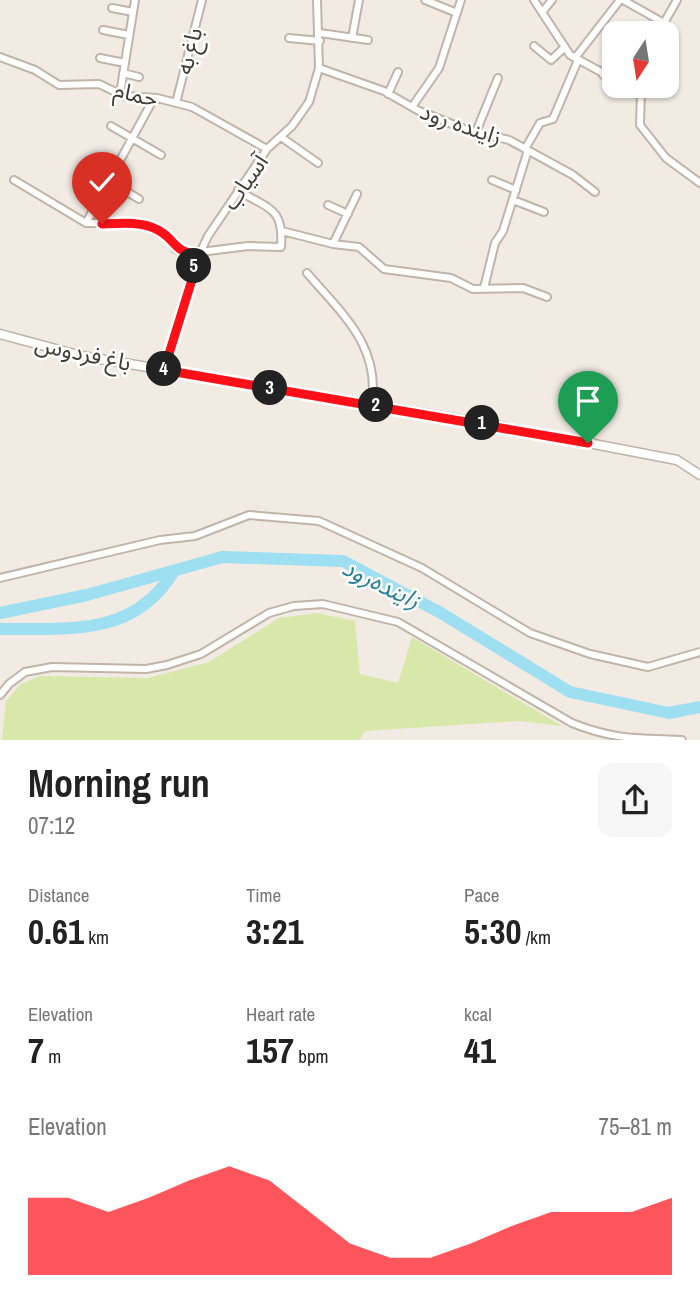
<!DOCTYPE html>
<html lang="en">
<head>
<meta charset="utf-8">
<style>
	body { margin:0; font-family:"Archivo Narrow","Noto Sans Arabic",sans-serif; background:#f6f6f6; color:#222; height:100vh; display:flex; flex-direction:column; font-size:26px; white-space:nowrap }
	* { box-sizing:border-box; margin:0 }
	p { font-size:23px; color:#767676 }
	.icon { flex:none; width:38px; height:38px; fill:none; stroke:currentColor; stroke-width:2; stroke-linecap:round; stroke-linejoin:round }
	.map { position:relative; height:740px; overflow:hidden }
	.side { display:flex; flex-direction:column; background:#fff; flex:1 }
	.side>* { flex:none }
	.needle { width:46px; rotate:192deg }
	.fabs { position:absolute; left:602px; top:21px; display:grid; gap:14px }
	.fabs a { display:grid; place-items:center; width:77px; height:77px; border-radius:14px; background:#fff; box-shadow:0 2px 5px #0004; font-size:35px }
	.pin { position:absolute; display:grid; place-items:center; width:60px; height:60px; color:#fff; margin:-72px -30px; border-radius:50% 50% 50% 0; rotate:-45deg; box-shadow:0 0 7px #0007 }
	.pin .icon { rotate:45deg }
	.km { position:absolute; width:35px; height:35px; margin:-18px; border-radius:50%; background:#222; color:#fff; font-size:19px; line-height:35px; text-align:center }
	.round { display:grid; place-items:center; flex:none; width:74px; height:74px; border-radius:14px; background:#f6f6f6 }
	.head { display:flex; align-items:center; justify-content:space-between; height:119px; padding:0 28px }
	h1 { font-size:38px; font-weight:800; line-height:52px }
	.metrics { display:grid; grid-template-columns:repeat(3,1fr); gap:10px; height:119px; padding:7px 28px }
	.metrics div { display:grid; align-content:center }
	.metrics b { font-size:35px; font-weight:800 }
	.metrics small { font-size:19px; font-weight:400 }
	.metrics p { font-size:19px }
	.chart { height:196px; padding:14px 28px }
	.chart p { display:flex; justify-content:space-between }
	.chart svg { width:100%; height:126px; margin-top:7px; fill:#fe1018; opacity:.7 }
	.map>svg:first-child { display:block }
	.green { fill:#d8e8ab }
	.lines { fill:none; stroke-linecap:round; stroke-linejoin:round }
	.river { stroke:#9edff1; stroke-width:12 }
	.minor-casing { stroke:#c1b4a9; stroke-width:10 }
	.tertiary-casing { stroke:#c1b4a9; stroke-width:11 }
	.minor { stroke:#fff; stroke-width:6 }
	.tertiary { stroke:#fff; stroke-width:8 }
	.route-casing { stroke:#fff; stroke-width:14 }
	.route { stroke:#fe1018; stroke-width:9 }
	.labels { text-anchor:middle; stroke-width:5; stroke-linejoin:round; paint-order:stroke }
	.street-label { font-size:23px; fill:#443b34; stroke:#fff }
	.water-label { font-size:24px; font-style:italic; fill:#287f99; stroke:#fff }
</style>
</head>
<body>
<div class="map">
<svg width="700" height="740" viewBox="0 0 700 740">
	<rect width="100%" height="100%" fill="#f2ebe4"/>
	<path class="green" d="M317,613L355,621L360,674L398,683L412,637L562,726L519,721L365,731L359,740H2L6,701L21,684L40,676L148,678L209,662L279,618Z"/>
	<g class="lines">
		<path class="river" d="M0,613L87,595L222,557L343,561L441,613L570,692L669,713L700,707
			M0,629C69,628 133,638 174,571"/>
		<defs>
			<path id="minor" d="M425,0L457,13
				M534,0L570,55L614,79
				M623,0L664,23L677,0
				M112,8L133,12
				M544,10L552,0
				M103,30L129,35
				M320,33L368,40
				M289,38L320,41
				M352,38L359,0
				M534,46L551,60L565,47
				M0,57L35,70L59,85L99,84L124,96L157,98L192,107L267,149
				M100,58L125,63
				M575,58L620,0
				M319,68L384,91L417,110L467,130L509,140L573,175L595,192
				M123,73L139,77
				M603,75L614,57
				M633,86L641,90L640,125L666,158L700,183
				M120,94L135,0
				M388,94L398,72
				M176,103L202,0
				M412,107L439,68L461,0
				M111,126L161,155
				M476,132L498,78
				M281,137L318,163
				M525,149L540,123L553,119L578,60
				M98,174L139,199
				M14,180L86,223H134L155,228L167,236L175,249L185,254L248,246L281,247C284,207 269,210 238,190
				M492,180L516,190
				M513,200L544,212
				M328,205L348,214
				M86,223L154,98
				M282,231L333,244L359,247L384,269L451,278L473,289L523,288L547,297
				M333,244L357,194
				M307,273C343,315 380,345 372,405
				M484,288L495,243L503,231L528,150
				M164,370L194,266L208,236L267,149L292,126L309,102L319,68L317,0
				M0,578L160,540L195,536L249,515L319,521L422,568L530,633L590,654L648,667L700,652
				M0,695L9,684L25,672L52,667L146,669L167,665L201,654L269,613L294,606L323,604L398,622L572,723C614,740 638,738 682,740"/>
			<path id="tertiary" d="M0,334L82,356L500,426L677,460L700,475"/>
		</defs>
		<use href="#minor" class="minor-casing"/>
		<use href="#tertiary" class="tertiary-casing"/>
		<use href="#minor" class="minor"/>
		<use href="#tertiary" class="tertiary"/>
	</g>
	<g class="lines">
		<defs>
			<path id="route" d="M102,224C121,223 142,221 158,230C178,241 172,253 200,254L164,370L588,443"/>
		</defs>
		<use href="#route" class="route-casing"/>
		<use href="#route" class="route"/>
	</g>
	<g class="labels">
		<g class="street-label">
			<text transform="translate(189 51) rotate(-76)" y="8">باغ به</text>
			<text transform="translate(136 94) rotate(13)" y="8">حمام</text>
			<text transform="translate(461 124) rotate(19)" y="8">زاینده رود</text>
			<text transform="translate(245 182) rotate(-55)" y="8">آسیاب</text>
			<text transform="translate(83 353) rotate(12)" y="8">باغ فردوس</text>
		</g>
		<g class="water-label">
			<text transform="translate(381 584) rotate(26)" y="8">زاینده‌رود</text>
		</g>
	</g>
</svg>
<div class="fabs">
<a><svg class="needle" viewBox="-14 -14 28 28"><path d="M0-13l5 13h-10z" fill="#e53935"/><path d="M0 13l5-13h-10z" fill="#767676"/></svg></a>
</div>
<div class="pin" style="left:588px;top:443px;background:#1e9e55"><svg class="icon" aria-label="arrive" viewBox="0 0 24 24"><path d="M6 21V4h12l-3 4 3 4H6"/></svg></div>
<div class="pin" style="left:102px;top:224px;background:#d93025"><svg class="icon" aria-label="check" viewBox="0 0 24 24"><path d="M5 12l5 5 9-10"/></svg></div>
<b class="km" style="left:482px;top:423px">1</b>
<b class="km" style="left:376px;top:405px">2</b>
<b class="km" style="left:270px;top:388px">3</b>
<b class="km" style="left:164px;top:369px">4</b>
<b class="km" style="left:194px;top:266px">5</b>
</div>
<section class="side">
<div class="head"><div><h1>Morning run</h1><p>07:12</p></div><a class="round"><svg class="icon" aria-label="share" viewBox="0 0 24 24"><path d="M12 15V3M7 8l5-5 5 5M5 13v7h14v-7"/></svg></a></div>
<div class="metrics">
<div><p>Distance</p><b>0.61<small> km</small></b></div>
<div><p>Time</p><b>3:21</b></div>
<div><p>Pace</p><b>5:30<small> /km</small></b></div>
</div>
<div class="metrics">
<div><p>Elevation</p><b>7<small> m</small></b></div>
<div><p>Heart rate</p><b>157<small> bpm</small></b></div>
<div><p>kcal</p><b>41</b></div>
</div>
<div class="chart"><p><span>Elevation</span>75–81 m</p>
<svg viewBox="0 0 160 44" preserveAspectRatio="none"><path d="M0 44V17L10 17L20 22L30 17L40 11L50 6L60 11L70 22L80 33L90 38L100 38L110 33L120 27L130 22L140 22L150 22L160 17V44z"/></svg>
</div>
</section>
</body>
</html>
